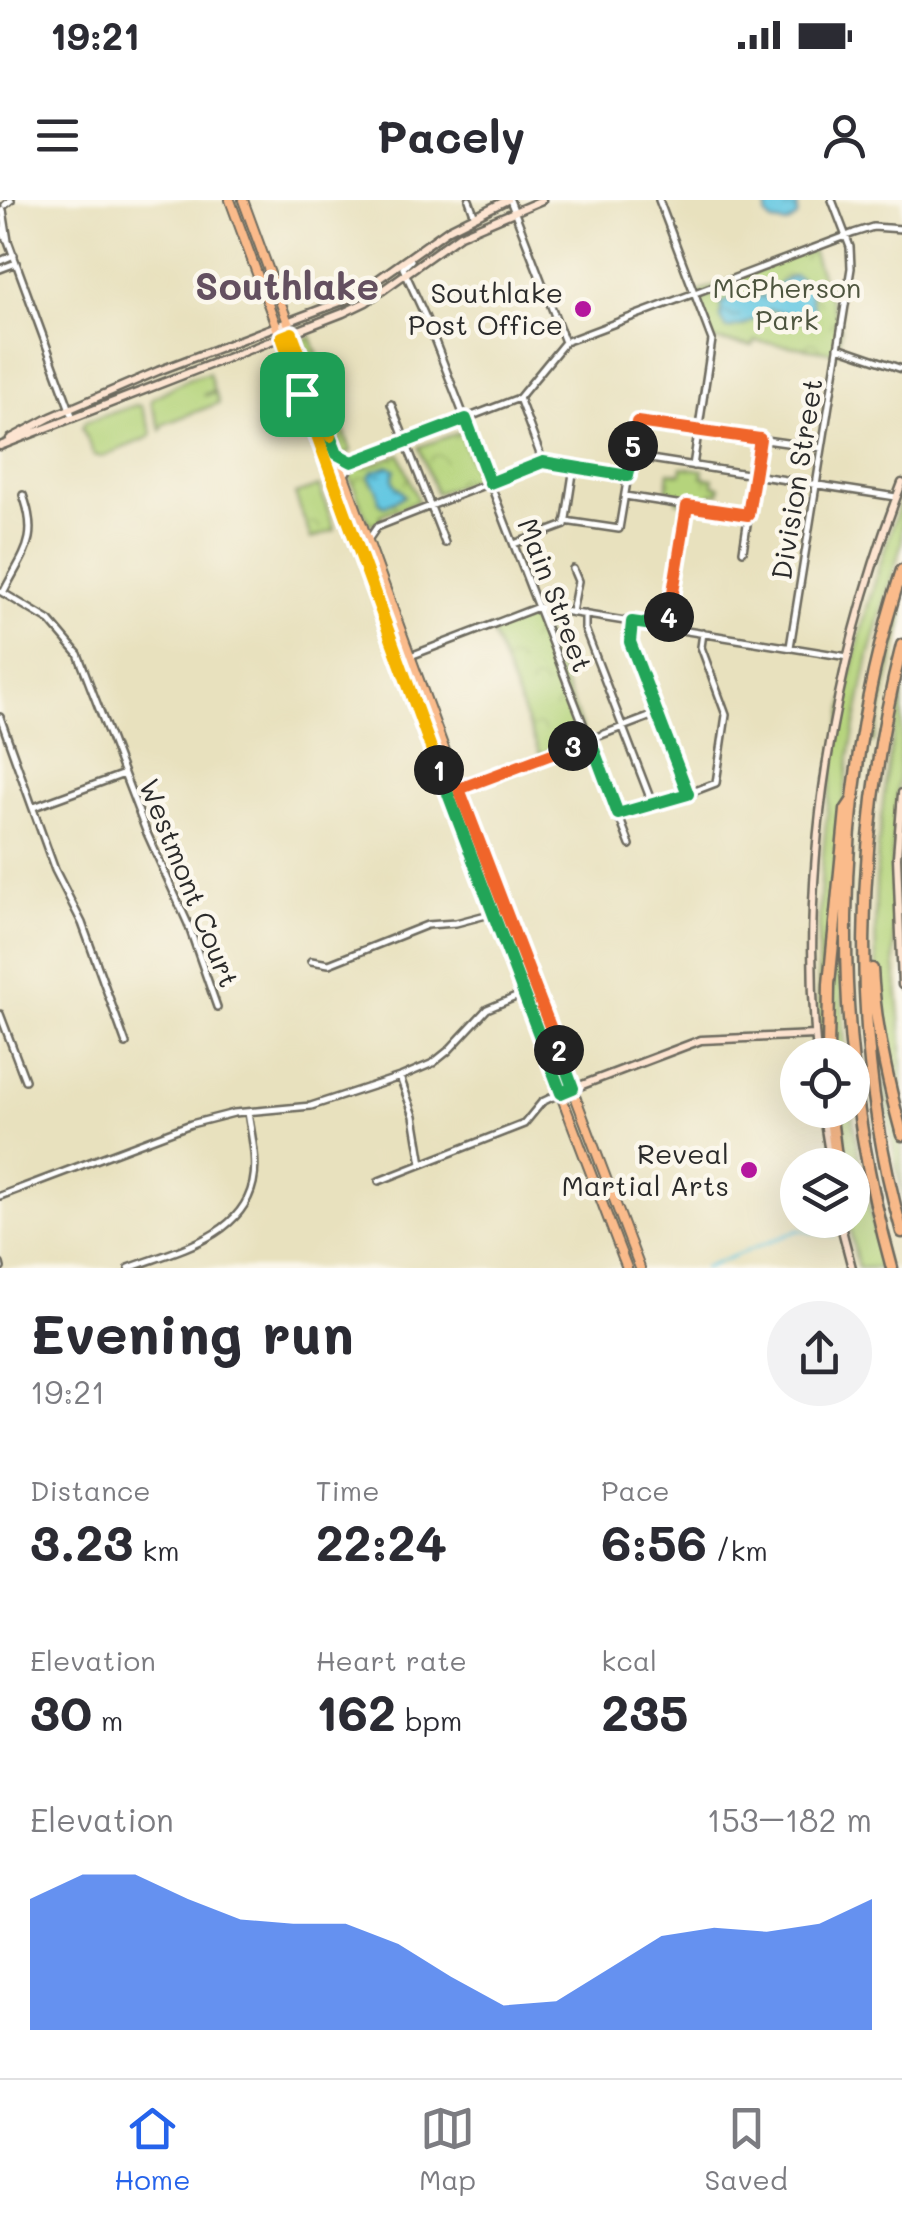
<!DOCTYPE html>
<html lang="en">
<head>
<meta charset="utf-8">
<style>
	body { margin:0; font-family:Mali,sans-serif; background:#f2f2f3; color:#2b2b33; height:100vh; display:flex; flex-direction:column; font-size:38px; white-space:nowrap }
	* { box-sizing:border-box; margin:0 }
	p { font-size:32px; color:#7c7c81 }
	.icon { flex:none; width:55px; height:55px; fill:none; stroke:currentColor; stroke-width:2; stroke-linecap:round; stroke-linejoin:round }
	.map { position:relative; height:1068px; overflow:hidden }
	.sheet { display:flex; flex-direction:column; background:#fff; flex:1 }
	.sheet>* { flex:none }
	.buttons { position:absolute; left:780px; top:838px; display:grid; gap:20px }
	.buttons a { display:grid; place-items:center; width:90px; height:90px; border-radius:50%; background:#fff; box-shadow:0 10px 40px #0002; font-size:50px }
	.pin { position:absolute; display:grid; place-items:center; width:85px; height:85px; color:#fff; margin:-42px; border-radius:20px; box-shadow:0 5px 15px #0006 }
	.km { position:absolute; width:50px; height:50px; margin:-25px; border-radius:50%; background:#222; color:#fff; font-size:28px; line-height:50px; text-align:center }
	.round { display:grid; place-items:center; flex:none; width:105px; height:105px; border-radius:52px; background:#f2f2f3 }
	.overview { display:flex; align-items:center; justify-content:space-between; height:170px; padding:0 30px }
	h1 { font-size:55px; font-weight:700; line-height:75px }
	.figures { display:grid; grid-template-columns:repeat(3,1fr); gap:15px; height:170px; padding:10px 30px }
	.figures div { display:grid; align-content:center }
	.figures b { font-size:50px; font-weight:700 }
	.figures small { font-size:28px; font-weight:400 }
	.figures p { font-size:28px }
	.chart { height:280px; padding:20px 30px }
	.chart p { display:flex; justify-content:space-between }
	.chart svg { width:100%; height:180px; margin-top:10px; fill:#2563eb; opacity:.7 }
	.status { display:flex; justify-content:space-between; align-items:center; height:70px; padding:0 50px; background:#fff; direction:ltr }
	.status svg { height:28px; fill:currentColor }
	header { display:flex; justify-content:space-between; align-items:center; height:130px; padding:0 30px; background:#fff; font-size:45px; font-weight:700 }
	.dock { display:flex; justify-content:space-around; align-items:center; height:140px; border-top:2px solid #e1e1e2; background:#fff; font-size:28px; color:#7c7c81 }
	.dock a { display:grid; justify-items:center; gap:5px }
	.dock .on { color:#2563eb }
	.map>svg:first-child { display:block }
	.grass { fill:#b5d47b; stroke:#708053; stroke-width:2.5 }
	.park { fill:url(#park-crowns); stroke:#708053; stroke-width:2.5 }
	.water { fill:url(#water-ripples); stroke:#487986; stroke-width:2.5 }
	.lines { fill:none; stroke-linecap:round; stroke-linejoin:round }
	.stream { stroke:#64c7e2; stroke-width:2.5 }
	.street-casing { stroke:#6d6b5e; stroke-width:10 }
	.secondary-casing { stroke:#6d6b5e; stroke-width:11 }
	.primary-casing { stroke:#6d6b5e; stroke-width:12 }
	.highway-casing { stroke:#6d6b5e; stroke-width:15 }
	.street { stroke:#fff; stroke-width:5 }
	.secondary { stroke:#fde4d1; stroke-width:6 }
	.primary { stroke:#fabb8b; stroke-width:8 }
	.highway { stroke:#fabb8b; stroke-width:10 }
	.split-1-casing { stroke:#fff; stroke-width:20 }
	.split-2-casing { stroke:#fff; stroke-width:20 }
	.split-3-casing { stroke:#fff; stroke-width:20 }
	.split-4-casing { stroke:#fff; stroke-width:20 }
	.split-5-casing { stroke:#fff; stroke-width:20 }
	.split-6-casing { stroke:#fff; stroke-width:20 }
	.split-7-casing { stroke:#fff; stroke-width:20 }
	.split-1 { stroke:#f5b400; stroke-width:12 }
	.split-2 { stroke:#22a559; stroke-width:12 }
	.split-3 { stroke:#f0652b; stroke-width:12 }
	.split-4 { stroke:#22a559; stroke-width:12 }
	.split-5 { stroke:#f0652b; stroke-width:12 }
	.split-6 { stroke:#22a559; stroke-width:12 }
	.split-7 { stroke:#f5b400; stroke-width:12 }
	.poi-dot { fill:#b5179e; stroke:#fbf7ec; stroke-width:4 }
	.labels { text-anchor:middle; stroke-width:9; stroke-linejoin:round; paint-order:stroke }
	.park-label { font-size:28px; fill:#4e553f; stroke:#fbf7ec }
	.poi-label { font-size:28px; fill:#2b2b2b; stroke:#fbf7ec; text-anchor:end }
	.street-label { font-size:28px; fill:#2b2b2b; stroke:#fbf7ec }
	.district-label { font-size:38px; font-weight:bold; fill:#645060; stroke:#fbf7ec }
</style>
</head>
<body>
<div class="status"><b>19:21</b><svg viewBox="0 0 49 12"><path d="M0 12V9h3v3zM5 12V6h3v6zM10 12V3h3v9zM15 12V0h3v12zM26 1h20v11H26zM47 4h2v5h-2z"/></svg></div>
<header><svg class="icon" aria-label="menu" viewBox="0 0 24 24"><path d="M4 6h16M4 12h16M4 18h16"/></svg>Pacely<svg class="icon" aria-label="person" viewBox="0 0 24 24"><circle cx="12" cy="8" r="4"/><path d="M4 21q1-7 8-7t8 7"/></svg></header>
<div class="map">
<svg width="902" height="1068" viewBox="0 0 902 1068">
	<defs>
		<pattern id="park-crowns" width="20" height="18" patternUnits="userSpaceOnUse" patternTransform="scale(2.5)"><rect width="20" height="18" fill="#b5d47b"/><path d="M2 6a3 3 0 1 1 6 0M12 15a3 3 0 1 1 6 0" fill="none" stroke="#9cb66a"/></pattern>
		<pattern id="water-ripples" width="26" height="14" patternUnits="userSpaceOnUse" patternTransform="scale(2.5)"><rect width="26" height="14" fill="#64c7e2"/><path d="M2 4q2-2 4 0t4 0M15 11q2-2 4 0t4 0" fill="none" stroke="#53a2b7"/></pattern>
	</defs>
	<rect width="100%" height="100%" fill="#fbf7ec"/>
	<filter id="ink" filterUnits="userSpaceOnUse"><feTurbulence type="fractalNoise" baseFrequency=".01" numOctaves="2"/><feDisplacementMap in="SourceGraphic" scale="20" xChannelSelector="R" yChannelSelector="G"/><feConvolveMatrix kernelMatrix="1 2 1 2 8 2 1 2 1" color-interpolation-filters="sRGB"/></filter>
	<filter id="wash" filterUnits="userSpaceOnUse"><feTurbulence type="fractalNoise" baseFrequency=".0048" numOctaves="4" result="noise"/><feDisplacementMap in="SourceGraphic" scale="40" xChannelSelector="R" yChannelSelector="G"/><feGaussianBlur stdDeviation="2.25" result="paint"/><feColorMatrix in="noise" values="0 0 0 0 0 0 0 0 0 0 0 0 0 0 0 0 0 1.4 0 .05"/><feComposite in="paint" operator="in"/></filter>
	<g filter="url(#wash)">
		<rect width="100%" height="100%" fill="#e8e1be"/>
		<path class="grass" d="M311,137L351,251L346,254L347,258L341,254L303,140Z
			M209,173L214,191L203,195L215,193L219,203L164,224L161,230L151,203L153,198L188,179Z
			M136,205L141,206L152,233L150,237L101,257L94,255L82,228L85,222Z
			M902,297V342L869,456L849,557L838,651L825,855H821C809,659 837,482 902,297Z
			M902,396V421L874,542L869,541Z
			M902,490V533L892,658L894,757L902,838V922C861,780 872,633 902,490Z
			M839,736L845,855H830V805Z
			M878,859L902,939V998Z
			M832,910H851L866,995L885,1068H858L848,1020H852V965H838Z"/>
		<path class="park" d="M811,48L841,128L838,153L755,141L753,146L712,140L694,94Z
			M460,232L477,278L436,293L419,247Z
			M400,254L418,301L380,315L382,322L369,324L350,277V270L360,263L363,268Z
			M682,267L703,270L702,277L713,279V285L720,287L719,293H712L710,299L699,298L698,304L677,301L678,294L666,292L669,272L681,274Z
			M319,286L335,330L311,339L295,294Z
			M536,415L539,417L583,532L580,540L540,555L491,431Z"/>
		<path class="water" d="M768,0H795L798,7L797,17L787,24L772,22L766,16Z
			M795,75L807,83L815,112L810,125L786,113L769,110L745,125L727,129L720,117L722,103C735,95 743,100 757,97C772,95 779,79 795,75Z
			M389,266L395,269C389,286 399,285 405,296L384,306L379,302L377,290L369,276L373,271Z"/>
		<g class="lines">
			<path class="stream" d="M704,1068L799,1030L834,1036"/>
		</g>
	</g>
	<g filter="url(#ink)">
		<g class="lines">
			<defs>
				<path id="street" d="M469,0L474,14
					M510,0L565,142
					M659,0L712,140L693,266
					M5,5L11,0
					M3,10L8,41L73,218
					M0,26L6,39
					M411,60L403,68L426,118L630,645
					M0,61L14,55
					M0,69L16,63
					M838,147L902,169
					M519,198L543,262
					M391,204L445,343
					M631,256L896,297
					M346,273L352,262L519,198L565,142L854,33L873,27L902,29
					M625,296L748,315
					M565,321L619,329L637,222L822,248
					M368,340L377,327L543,262L628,276
					M514,344L565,325L574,267
					M743,351L760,239
					M0,391L50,421L78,454L146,631L188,724L217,807
					M3,393C23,353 40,341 23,295
					M572,412L578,381L573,369
					M585,414V429L652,603
					M632,422V449L688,593
					M667,427L687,307
					M790,447L851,68L850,47L832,0
					M400,460L538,407L848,457
					M0,517L55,670L82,723L126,844
					M459,589L657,514
					M34,607L124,574
					M619,614L674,599L716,583L726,515L701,447L703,433
					M311,761L329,764L427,725L456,723L505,710
					M0,814L25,880
					M400,877L414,916L422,964
					M379,981L524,924L542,902L561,893
					M0,996L191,924L234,913L311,906L400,877L433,863L448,851L487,809L523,794
					M0,1064L1,1068
					M129,1068C173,1051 241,1038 253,983C258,961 251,934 248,912"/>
				<path id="secondary" d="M10,239L51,217L158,171L353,97L449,29L507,0
					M0,246L343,113L366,102L460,35L542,0
					M902,593L897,657L902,785
					M817,855C799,663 832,462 902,283
					M561,893L701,840L815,835
					M822,910L831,965
					M841,1026L852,1068"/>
				<path id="primary" d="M230,0L491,712L627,1068
					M243,0L459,589L640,1068"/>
				<path id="highway" d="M902,445C854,632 849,844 902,1032
					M872,769C875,825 887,880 902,935
					M828,855L829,784L846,610L854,598
					M830,910L837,965
					M841,1025L843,1020
					M892,1068C829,842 829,593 902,370"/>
			</defs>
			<use href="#street" class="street-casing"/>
			<use href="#secondary" class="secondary-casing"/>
			<use href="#primary" class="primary-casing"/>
			<use href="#highway" class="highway-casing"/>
			<use href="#street" class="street"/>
			<use href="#secondary" class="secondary"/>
			<use href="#primary" class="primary"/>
			<use href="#highway" class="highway"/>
		</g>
	</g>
	<g class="lines" filter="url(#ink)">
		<defs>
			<path id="split-1" d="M302,194L439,570"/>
			<path id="split-2" d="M439,570L561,893L573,888L559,850"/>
			<path id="split-3" d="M559,850L459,589L573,546"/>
			<path id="split-4" d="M573,546L590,539L618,614L688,594L630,442L632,422L667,427L669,417"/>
			<path id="split-5" d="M633,246L637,222L760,239L748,315L687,306L669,417"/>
			<path id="split-6" d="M330,236L337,254L352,262L466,219L490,283L543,262L628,276L633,246"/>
			<path id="split-7" d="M302,194L282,137L292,133L330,236"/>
		</defs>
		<use href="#split-1" class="split-1-casing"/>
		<use href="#split-2" class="split-2-casing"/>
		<use href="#split-3" class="split-3-casing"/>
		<use href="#split-4" class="split-4-casing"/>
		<use href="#split-5" class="split-5-casing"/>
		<use href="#split-6" class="split-6-casing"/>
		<use href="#split-7" class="split-7-casing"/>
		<use href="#split-1" class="split-1"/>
		<use href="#split-2" class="split-2"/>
		<use href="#split-3" class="split-3"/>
		<use href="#split-4" class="split-4"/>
		<use href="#split-5" class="split-5"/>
		<use href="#split-6" class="split-6"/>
		<use href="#split-7" class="split-7"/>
	</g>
	<g class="poi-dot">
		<circle cx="583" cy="109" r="10"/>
		<circle cx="749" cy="970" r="10"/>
	</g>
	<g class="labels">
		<g class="park-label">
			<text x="787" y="98">McPherson<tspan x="787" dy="32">Park</tspan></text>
		</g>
		<g class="poi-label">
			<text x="563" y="103">Southlake<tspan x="563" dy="32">Post Office</tspan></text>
			<text x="729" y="964">Reveal<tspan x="729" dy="32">Martial Arts</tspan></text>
		</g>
		<g class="street-label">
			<text transform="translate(797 279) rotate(-81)" y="10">Division Street</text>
			<text transform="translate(555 395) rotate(69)" y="10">Main Street</text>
			<text transform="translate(189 683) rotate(68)" y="10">Westmont Court</text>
		</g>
		<g class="district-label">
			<text x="287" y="100">Southlake</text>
		</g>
	</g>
</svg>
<div class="buttons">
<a><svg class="icon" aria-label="locate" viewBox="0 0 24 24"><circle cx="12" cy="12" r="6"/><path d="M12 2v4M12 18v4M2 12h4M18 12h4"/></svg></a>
<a><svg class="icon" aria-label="layers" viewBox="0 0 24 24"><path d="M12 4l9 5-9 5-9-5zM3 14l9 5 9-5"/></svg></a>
</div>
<div class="pin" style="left:302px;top:194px;background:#1e9e55"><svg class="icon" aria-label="arrive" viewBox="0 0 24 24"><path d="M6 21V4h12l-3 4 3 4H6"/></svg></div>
<b class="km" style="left:439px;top:570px">1</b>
<b class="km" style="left:559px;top:850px">2</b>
<b class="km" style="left:573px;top:546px">3</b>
<b class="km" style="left:669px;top:417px">4</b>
<b class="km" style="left:633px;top:246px">5</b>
</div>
<section class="sheet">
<div class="overview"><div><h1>Evening run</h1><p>19:21</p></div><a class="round"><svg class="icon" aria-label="share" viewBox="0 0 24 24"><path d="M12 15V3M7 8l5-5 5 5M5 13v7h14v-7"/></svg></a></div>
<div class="figures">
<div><p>Distance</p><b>3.23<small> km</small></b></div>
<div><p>Time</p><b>22:24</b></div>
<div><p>Pace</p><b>6:56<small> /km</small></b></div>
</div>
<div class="figures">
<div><p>Elevation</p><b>30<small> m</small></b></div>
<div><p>Heart rate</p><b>162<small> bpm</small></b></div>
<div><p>kcal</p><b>235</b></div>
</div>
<div class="chart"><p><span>Elevation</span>153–182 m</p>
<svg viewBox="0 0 160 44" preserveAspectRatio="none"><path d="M0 44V12L10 6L20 6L30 12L40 17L50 18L60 18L70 23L80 31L90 38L100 37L110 29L120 21L130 19L140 20L150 18L160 12V44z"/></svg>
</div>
</section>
<nav class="dock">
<a class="on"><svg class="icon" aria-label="home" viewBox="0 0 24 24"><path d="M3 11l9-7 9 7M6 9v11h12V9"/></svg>Home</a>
<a><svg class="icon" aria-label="map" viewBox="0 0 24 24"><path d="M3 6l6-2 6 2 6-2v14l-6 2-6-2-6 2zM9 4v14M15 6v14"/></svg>Map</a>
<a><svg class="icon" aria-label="saved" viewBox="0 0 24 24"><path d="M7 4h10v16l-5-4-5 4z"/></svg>Saved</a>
</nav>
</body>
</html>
